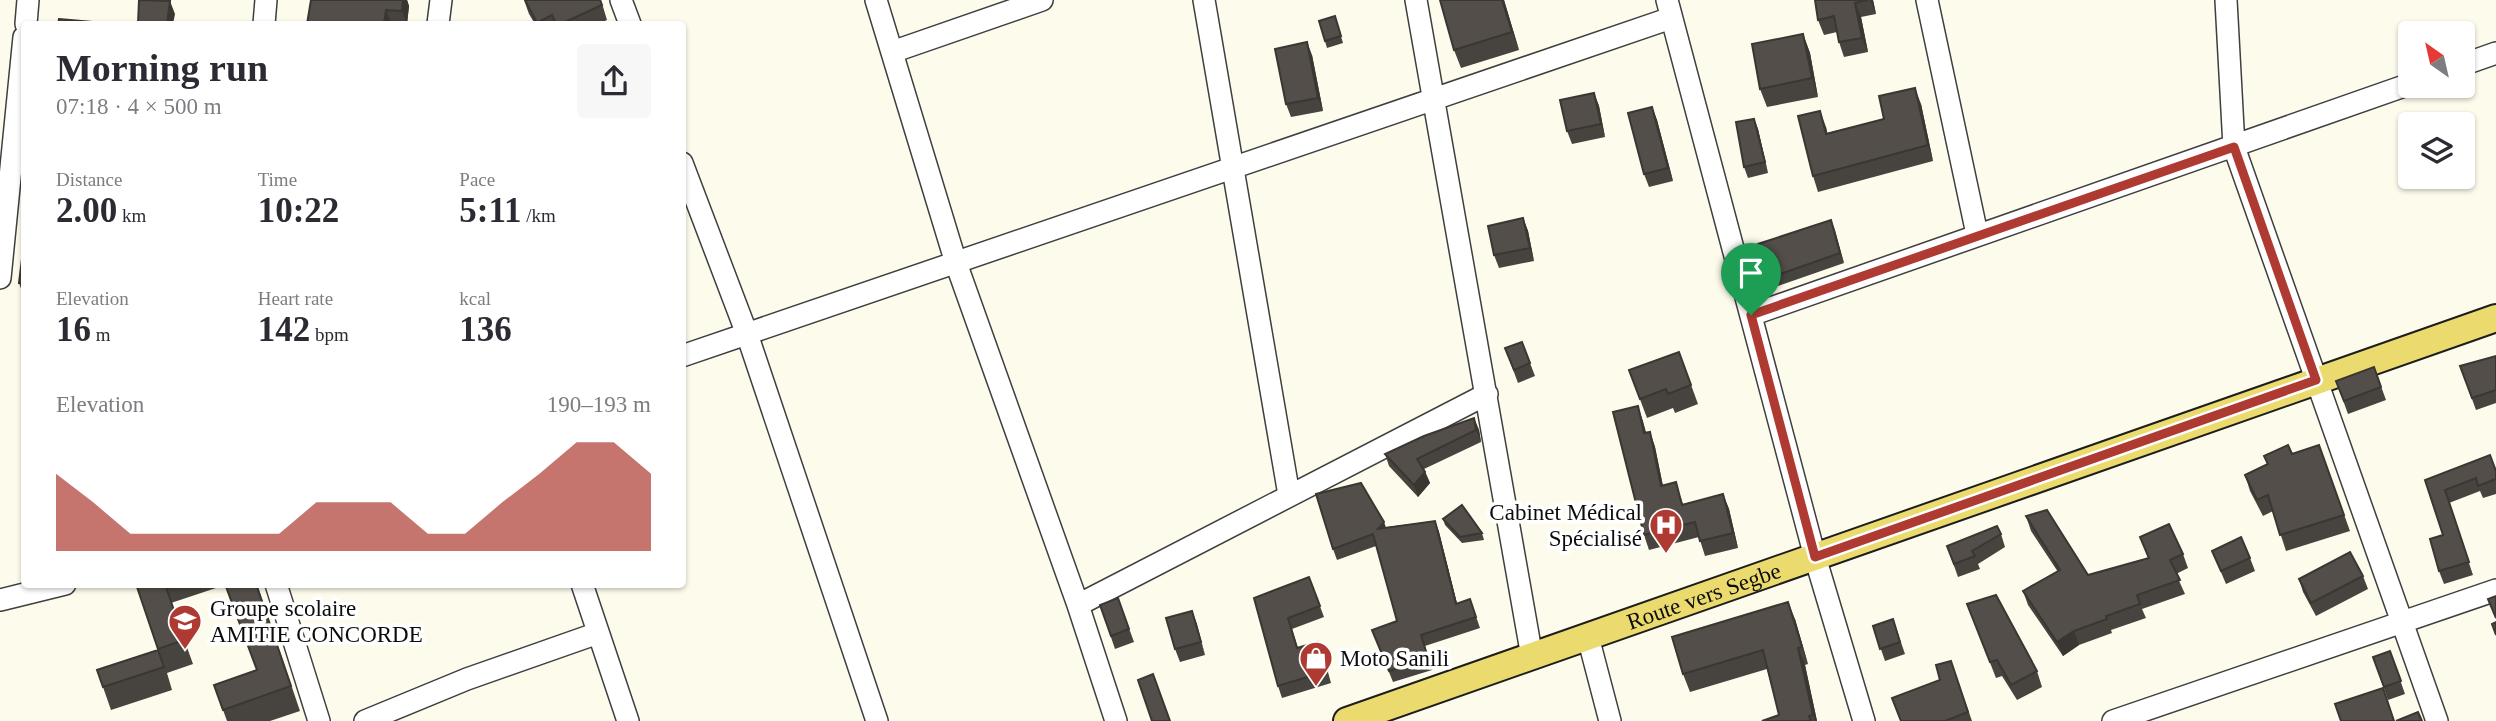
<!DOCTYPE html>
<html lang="en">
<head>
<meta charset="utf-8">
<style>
	body { margin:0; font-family:"Times New Roman",serif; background:#f7f7f7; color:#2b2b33; height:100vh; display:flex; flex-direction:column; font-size:26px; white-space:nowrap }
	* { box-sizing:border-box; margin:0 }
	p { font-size:23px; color:#7c7c81 }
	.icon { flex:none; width:38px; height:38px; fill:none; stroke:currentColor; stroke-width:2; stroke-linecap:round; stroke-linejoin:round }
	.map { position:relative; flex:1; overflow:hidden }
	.details { position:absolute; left:21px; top:21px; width:665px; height:567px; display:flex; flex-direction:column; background:#fff; border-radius:7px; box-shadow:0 2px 5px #0004 }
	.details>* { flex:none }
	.needle { width:46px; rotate:326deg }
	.controls { position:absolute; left:2398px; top:21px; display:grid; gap:14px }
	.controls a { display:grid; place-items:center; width:77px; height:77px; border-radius:7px; background:#fff; box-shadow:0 2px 5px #0004; font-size:35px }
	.pin { position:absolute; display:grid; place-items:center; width:60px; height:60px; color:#fff; margin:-72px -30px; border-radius:50% 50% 50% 0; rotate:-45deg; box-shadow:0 0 7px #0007 }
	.pin .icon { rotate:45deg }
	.round { display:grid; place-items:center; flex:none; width:74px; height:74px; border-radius:7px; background:#f7f7f7 }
	.overview { display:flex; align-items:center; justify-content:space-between; height:119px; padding:0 35px }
	h1 { font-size:38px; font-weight:800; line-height:52px }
	.figures { display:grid; grid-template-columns:repeat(3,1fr); gap:10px; height:119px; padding:7px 35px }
	.figures div { display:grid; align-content:center }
	.figures b { font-size:35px; font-weight:800 }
	.figures small { font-size:19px; font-weight:400 }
	.figures p { font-size:19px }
	.chart { height:196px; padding:14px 35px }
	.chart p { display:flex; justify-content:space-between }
	.chart svg { width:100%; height:126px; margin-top:7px; fill:#ae3a32; opacity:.7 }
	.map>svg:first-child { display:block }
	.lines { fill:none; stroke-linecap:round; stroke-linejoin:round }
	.minor-casing { stroke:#3f3f3f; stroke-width:24 }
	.major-casing { stroke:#1d1d1d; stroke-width:30 }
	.minor { stroke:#fff; stroke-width:21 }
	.major { stroke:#ebdb6e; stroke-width:26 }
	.wall { fill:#47433f }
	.shaded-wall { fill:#3a3733 }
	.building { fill:#534e49; stroke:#3a3733; stroke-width:2 }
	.route-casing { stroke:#fff; stroke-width:14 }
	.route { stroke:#ae3a32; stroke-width:9 }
	.labels { text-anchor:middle; stroke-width:7; stroke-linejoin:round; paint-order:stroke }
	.poi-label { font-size:23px; fill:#0c0c0c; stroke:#fff; text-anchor:start }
	.street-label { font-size:23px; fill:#0c0c0c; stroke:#fff }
</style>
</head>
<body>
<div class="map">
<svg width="2496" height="721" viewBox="0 0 2496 721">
	<rect width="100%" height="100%" fill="#fdfcec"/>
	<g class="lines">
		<defs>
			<path id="minor" d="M621,0L630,24
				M876,0L956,263L1078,605L1116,721
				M1204,0L1289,495
				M1416,0L1532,657
				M1667,0L1815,557L1864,721
				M1927,0L1977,234
				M2226,0L2234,147L2437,721
				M26,24L28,0
				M264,24L266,0
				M438,24L441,0
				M892,52L1042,0
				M2462,65L2496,53
				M682,163L747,334L877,721
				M0,278L24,37
				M1751,315L2410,84
				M682,356L1671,18
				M276,584L319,721
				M582,584L628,721
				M0,600L65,584
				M1078,605L1487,394
				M1588,637L1610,721
				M365,721L467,679L598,633
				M2113,721L2496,590"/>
			<g id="major">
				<path id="s1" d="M1347,721L2496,318"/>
			</g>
		</defs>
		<use href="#minor" class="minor-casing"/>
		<use href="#major" class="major-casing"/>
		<use href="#minor" class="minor"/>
		<use href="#major" class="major"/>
	</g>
	<path class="wall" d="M311,0H407L409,6L407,24L391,22L390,24H307Z
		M524,0H601L607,20L598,24H535L529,14Z
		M1504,0L1519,50L1461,68L1454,50Z
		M1815,0H1873L1876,14L1861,17L1868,52L1844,57L1839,42L1837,32L1824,35L1818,20Z
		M1335,16L1343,43L1327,48L1319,21Z
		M1803,34L1810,53L1818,97L1767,107L1760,89Z
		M1312,55L1323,111L1291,117L1286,104Z
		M1594,93L1599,106L1605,137L1572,144L1567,131Z
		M1921,104L1933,161L1818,192L1813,176L1826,127L1827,133L1884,119Z
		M1652,107L1657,120L1673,181L1649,187L1644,174Z
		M1754,119L1758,129L1768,173L1748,178L1744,167Z
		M1523,218L1528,231L1534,261L1499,268L1494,255Z
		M1831,220L1844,263L1772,288L1769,278Z
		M24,243V297L19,283Z
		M1505,348L1530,363L1535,376L1518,383Z
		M1679,352L1698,404L1675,413L1673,408L1647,418L1629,370Z
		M2496,356V403L2476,410L2460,366Z
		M2374,367L2386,400L2348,414L2336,381Z
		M1638,406L1646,433L1650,432L1655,447L1663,486L1681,498L1683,504L1723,494L1729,509L1738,548L1705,556L1699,537L1649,550L1644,535Z
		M1474,418L1479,430L1481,442L1424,469L1430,483L1418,497L1389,466L1385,454Z
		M2319,445L2350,531L2286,551L2273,511L2263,516L2250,491L2245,475L2267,464L2264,456L2292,454Z
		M2496,471V494L2483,498L2480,491L2449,503L2473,575L2444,584L2439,571L2443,535L2425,480Z
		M2026,516L2088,575L2148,558L2140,537L2183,554L2188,568L2176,574L2185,594L2142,609L2146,618L2111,630L2112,633L2079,645L2063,656L2028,605L2023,591L2058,572L2031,531Z
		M1443,519L1482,533L1484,540L1462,543L1445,525Z
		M1435,521L1439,532L1457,604L1470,599L1480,628L1425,646L1432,670L1393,682L1372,630L1397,621L1376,546L1337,560L1333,549L1386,527Z
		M2001,534L2005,547L1978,564L1980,569L1958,577L1947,546Z
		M2212,551L2250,558L2255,571L2226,584Z
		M2363,576L2368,589L2316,616L2303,592L2299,579Z
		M1309,577L1324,617L1292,629L1298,648L1323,654L1331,683L1282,698L1278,686L1254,598Z
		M136,584H257L300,711L270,721H227L214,685L257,670L225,585L171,603L193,664L167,673L172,690L111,710L97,670L158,650Z
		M1118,598L1134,642L1115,649L1100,605Z
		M1967,604L2037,671L2042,687L2017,700L2002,676L1996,678Z
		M1192,611L1205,655L1180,662L1175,649Z
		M1795,619L1808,664L1805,665L1817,721H1762L1779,715L1767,669L1690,692L1683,674Z
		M1893,619L1905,654L1885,661L1873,626Z
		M2390,651L2405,694L2388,700L2373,657Z
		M1951,661L1972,721H1900L1940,680Z"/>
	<path class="shaded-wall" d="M403,0H407L409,6L407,24L402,11Z
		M1502,0H1504L1519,50L1512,32Z
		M1870,0H1873L1876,14Z
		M170,1L175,14L173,24H167Z
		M1855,3L1861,17L1868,52L1862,38Z
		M386,10L391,22L390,24H384Z
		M1803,34L1810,53L1818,97L1812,78Z
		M1307,42L1312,55L1323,111L1318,98Z
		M1915,88L1921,104L1933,161L1928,145Z
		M1594,93L1599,106L1605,137L1601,124Z
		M1652,107L1657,120L1673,181L1668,168Z
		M1820,111L1826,127L1831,150L1826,134Z
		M1754,119L1758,129L1768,173L1765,162Z
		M1523,218L1528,231L1534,261L1530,248Z
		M1831,220L1835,230L1844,263L1840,253Z
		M1638,406L1643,421L1650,448L1644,433Z
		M1474,418L1479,430L1481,442L1476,430Z
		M1650,432L1655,447L1666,501L1661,486Z
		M1425,472L1430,483L1418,497L1414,485Z
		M1723,494L1729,509L1738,548L1733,533Z
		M1435,521L1439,532L1460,615L1456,604Z
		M1384,522L1388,533L1378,529Z
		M1788,602L1795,619L1808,664L1802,647Z
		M1192,611L1197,624L1205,655L1201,642Z
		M2074,631L2079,645L2063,656L2057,642Z
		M1798,648L1805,665L1817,721H1815L1813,715Z"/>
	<path class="building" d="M139,0L170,1L167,24H138Z
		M311,0H403L402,11L386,10L384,24H307Z
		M525,0H600L602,5L561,24H556L552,15L537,23Z
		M1440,0H1502L1512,32L1454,50Z
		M1815,0H1868L1855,3L1862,38L1839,42L1834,16L1818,20Z
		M1335,16L1341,36L1325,41L1319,21Z
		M59,19L115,24H58Z
		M1803,34L1812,78L1760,89L1752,44Z
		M1307,42L1318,98L1286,104L1275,49Z
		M1915,88L1928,145L1813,176L1798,116L1820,111L1826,134L1884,119L1879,96Z
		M1594,93L1601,124L1567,131L1560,100Z
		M1652,107L1668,168L1644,174L1628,113Z
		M1754,119L1765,162L1744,167L1736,122Z
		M1523,218L1530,248L1494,255L1488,226Z
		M1831,220L1840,253L1769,278L1758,244Z
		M24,243V283H19Z
		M1522,342L1530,363L1514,370L1505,348Z
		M1679,352L1691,385L1668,394L1666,389L1640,399L1629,370Z
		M2496,356V390L2472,398L2460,366Z
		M2374,367L2381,387L2344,401L2336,381Z
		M1638,406L1644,433L1650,432L1661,486L1676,482L1682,505L1723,494L1733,533L1700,541L1695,522L1644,535L1613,412Z
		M1474,418L1476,430L1417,459L1425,472L1414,485L1385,454L1424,436Z
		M2288,445L2292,454L2319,445L2344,515L2280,535L2268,495L2257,500L2245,475L2268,464L2264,456Z
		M2490,455L2496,471V479L2478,486L2476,478L2445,490L2469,562L2439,571L2430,539L2443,535L2425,480Z
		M1361,483L1384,522L1378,529L1435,521L1456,604L1470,599L1476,617L1421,635L1428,658L1389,671L1372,630L1397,621L1373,534L1333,549L1316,494Z
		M1462,505L1482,533L1460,537L1443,519Z
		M2047,510L2088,575L2149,558L2140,537L2169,524L2183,554L2170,560L2180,580L2137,595L2140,604L2106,616L2107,619L2074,631L2057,642L2023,591L2060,570L2026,516Z
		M1997,526L2001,534L1972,551L1975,556L1954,564L1947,546Z
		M2241,537L2250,558L2221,571L2212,551Z
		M2350,552L2363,576L2311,603L2299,579Z
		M1309,577L1320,606L1288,618L1297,648L1318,642L1327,671L1278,686L1254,598Z
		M136,584H165L184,640L158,649Z
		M225,584H256L291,686L223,710L214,685L257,670Z
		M1996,595L2037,671L2011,685L1997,660L1990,662L1967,604Z
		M2496,596V618L2488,599Z
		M1118,598L1129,629L1111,636L1100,605Z
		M1788,602L1802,647L1798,648L1813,715L1809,716L1811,721H1762L1779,715L1763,650L1683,674L1672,637Z
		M1192,611L1201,642L1175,649L1166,618Z
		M1893,619L1900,642L1880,649L1873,626Z
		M2496,622V635L2492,624Z
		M158,650L164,667L103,687L97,670Z
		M2390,651L2401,681L2384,687L2373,657Z
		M1951,661L1968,712L1945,721H1901L1892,698L1940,680L1936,665Z
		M1153,674L1170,721H1152L1138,680Z
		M2383,688L2394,721H2341L2335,704Z
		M2418,712L2422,721H2396Z"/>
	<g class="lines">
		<defs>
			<path id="route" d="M2234,147L2316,380L1815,557L1751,315Z"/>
		</defs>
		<use href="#route" class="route-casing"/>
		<use href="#route" class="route"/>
	</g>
	<defs>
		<symbol id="hospital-pin" viewBox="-11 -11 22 30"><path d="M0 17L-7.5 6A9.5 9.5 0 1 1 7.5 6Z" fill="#ae3a32" stroke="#fff"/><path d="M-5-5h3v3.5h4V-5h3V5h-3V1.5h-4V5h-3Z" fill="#fff"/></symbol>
		<symbol id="school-pin" viewBox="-11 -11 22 30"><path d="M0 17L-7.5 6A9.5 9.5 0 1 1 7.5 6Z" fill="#ae3a32" stroke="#fff"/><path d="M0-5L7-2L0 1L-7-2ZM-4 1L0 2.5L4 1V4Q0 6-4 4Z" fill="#fff"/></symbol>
		<symbol id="shop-pin" viewBox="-11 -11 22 30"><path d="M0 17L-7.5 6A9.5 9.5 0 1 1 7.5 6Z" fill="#ae3a32" stroke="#fff"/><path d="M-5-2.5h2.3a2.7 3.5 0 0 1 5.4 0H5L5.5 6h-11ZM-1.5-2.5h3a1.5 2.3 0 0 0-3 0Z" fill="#fff"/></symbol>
	</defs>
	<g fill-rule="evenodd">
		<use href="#hospital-pin" x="1647" y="506" width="38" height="52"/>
		<use href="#school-pin" x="166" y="602" width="38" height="52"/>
		<use href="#shop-pin" x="1297" y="639" width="38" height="52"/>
	</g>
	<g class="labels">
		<g class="poi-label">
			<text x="1642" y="520" text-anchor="end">Cabinet Médical<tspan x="1642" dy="26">Spécialisé</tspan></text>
			<text x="210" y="616">Groupe scolaire<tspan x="210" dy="26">AMITIE CONCORDE</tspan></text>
			<text x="1340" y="666">Moto Sanili</text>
		</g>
		<g class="street-label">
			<text dy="8" stroke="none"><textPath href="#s1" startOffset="378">Route vers Segbe</textPath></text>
		</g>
	</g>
</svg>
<div class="controls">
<a><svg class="needle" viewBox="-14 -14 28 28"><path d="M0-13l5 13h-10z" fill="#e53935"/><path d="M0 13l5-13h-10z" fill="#7c7c81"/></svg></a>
<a><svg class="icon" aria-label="layers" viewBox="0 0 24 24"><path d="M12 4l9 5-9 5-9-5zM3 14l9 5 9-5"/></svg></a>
</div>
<div class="pin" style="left:1751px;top:315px;background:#1e9e55"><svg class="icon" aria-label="arrive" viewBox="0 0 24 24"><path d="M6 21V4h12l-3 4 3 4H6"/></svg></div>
<section class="details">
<div class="overview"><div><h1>Morning run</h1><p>07:18 · 4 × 500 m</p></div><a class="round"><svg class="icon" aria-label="share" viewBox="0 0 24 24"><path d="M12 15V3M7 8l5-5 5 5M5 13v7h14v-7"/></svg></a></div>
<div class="figures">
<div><p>Distance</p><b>2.00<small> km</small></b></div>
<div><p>Time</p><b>10:22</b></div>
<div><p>Pace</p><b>5:11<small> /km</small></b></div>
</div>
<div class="figures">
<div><p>Elevation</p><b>16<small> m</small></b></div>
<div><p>Heart rate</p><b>142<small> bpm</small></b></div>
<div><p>kcal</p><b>136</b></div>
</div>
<div class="chart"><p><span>Elevation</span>190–193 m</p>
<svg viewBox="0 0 160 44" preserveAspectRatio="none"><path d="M0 44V17L10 27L20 38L30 38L40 38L50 38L60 38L70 27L80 27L90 27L100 38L110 38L120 27L130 17L140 6L150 6L160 17V44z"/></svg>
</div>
</section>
</div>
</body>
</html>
